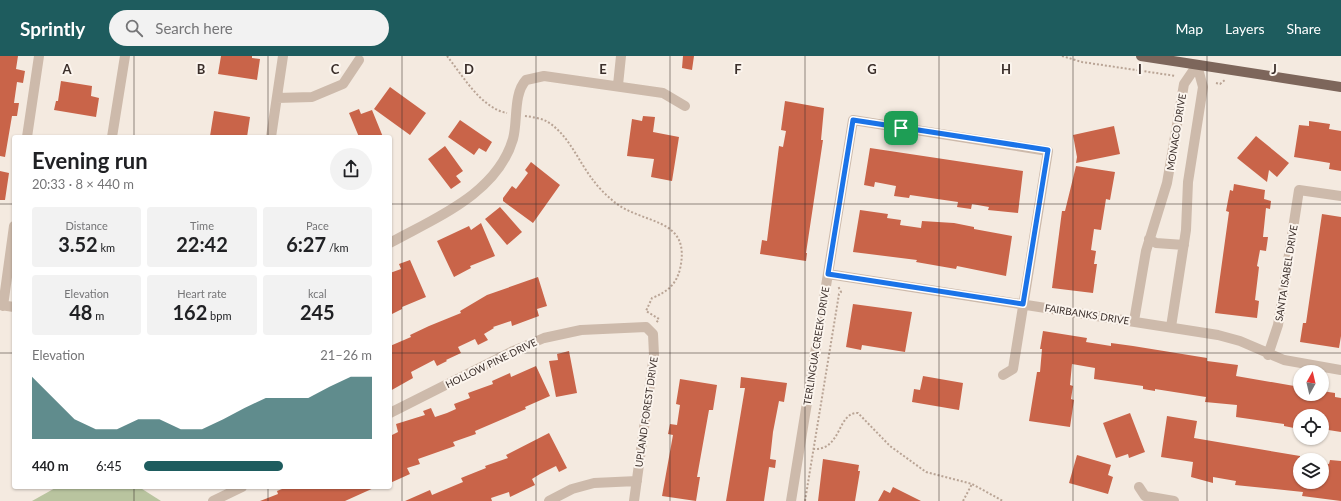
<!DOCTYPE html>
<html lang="en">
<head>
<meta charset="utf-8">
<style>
	body { margin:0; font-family:Lato,sans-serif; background:#f2f2f2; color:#202124; height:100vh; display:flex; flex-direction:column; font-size:15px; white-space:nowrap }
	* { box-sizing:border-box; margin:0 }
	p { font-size:13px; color:#757577 }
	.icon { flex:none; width:22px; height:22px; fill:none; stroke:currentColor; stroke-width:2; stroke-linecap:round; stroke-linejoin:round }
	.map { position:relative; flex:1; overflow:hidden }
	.panel { position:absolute; left:12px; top:79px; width:380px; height:354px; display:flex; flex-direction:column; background:#fff; border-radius:4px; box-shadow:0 1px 3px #0004 }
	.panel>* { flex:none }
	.needle { width:26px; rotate:8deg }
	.buttons { position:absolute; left:1293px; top:309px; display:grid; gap:8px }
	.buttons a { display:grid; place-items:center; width:36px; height:36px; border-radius:50%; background:#fff; box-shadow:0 1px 3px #0004; font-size:20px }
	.pin { position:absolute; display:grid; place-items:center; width:34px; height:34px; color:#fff; margin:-17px; border-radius:8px; box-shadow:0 2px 6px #0006 }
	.round { display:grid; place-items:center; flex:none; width:42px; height:42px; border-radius:21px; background:#f2f2f2 }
	.overview { display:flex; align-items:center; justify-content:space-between; height:68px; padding:0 20px }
	h1 { font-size:22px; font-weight:700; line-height:30px }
	.figures { display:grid; grid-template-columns:repeat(3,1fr); gap:6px; height:68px; padding:4px 20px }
	.figures div { display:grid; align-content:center; border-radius:4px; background:#f2f2f2; text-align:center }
	.figures b { font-size:20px; font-weight:700 }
	.figures small { font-size:11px; font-weight:400 }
	.figures p { font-size:11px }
	.chart { height:112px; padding:8px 20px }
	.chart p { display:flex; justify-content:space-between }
	.chart svg { width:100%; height:72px; margin-top:4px; fill:#1e5c5e; opacity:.7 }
	ul { padding:0 20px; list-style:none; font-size:13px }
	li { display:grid; grid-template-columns:64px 48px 1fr; align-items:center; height:30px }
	li i { height:10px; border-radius:5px; background:#1e5c5e }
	header { display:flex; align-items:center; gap:24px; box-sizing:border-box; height:56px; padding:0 20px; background:#1e5c5e; color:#fff }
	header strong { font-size:19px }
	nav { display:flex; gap:22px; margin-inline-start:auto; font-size:14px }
	.search { width:280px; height:36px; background:#f2f2f2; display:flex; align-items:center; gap:10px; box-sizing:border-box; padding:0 14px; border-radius:22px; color:#757577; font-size:15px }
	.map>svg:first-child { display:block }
	.green { fill:#b9c49f }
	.building { fill:#c96449 }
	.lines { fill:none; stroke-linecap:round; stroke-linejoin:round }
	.path { stroke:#b9a495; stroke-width:2; stroke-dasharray:2 2; stroke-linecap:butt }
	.minor { stroke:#cdbaab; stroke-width:10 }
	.major { stroke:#7d665b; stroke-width:10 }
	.route-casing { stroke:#fff; stroke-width:8 }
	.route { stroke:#1a73e8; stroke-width:5 }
	.grid { fill:none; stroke:#3b2f2b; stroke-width:1; stroke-opacity:0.55 }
	.labels { text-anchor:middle; stroke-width:4; stroke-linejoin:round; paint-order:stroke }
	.street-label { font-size:10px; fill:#3b2f2b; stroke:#fbf4ed }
	.grid-label { font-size:13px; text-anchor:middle; font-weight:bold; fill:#3b2f2b; stroke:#fbf4ed; stroke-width:4; stroke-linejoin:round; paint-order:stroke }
</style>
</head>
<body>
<header>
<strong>Sprintly</strong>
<div class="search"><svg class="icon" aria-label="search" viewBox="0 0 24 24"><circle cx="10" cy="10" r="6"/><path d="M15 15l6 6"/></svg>Search here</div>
<nav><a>Map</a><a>Layers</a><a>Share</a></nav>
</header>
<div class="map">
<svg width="1341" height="445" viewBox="0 0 1341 445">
	<rect width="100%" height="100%" fill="#f4eae0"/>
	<path class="green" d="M57,431H139L161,445H32Z"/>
	<path class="building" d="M0,0H18L16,13L25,15L23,27L17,26L14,47H19L17,60H12L5,101L0,100Z
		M221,0H252V2L260,3L257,24L218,18Z
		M683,0H694L692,14L682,12Z
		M61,25L92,30L91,40L99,42L96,61L54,54L56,45H58Z
		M390,31L426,57L410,79L374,53Z
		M785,45L824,52L821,84H823L806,197H807L806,205L760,198L762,184L767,185L779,90L783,91L786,75L781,74Z
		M359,53L361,58L372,54L383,81H359L349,57Z
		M214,55L250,61L247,81L210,80Z
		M643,60L655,61L653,76L679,81L672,125L651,121L654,103L627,100L632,63L642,65Z
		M460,64L492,86L486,96L479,92L474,99L448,81Z
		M1309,65L1330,68L1329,73L1341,75V115L1329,113L1330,107L1294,101L1299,69L1309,70Z
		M1114,70L1120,98L1076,107L1077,101L1073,79Z
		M1256,80L1289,107L1277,121L1269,114L1267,126L1237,102Z
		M445,90L463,115L456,120L461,126L451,133L428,103Z
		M870,92L1023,115L1018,157L988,154L989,151L972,148L971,153L957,151L958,146L910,139L909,142L894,140L896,130L875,126L874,131L864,129Z
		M531,106L560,129L533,167L503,145V142L512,130L516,133L528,117L525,114Z
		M1076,110L1115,116L1110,144L1106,143L1101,174L1094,173L1091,194L1096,195L1094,208H1097L1093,237L1052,232L1062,155H1065Z
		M0,115L9,117L5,144H0Z
		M1234,128L1265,134L1264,143L1271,145L1270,153L1266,152L1263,181H1268L1266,195L1260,194L1257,210L1259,211L1255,244L1259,245L1257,262L1215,257L1229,156L1226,155L1230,134L1233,135Z
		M500,151L522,176L507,189L485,163Z
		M860,154L888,158L887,162L901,164L900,169L921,172L922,165L954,167L974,171V173L1012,180L1006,220L957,210L956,213L916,206L917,204L853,196Z
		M1322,158L1341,161V280L1339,292L1300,286L1303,267H1306Z
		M481,167L495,200L470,210L471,212L454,221L437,185L469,170L471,174Z
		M410,204L426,241L402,251V253L390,259V217L401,213L399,208Z
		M538,221L547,250L537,253L539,260L512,270L511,265L493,271L494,272L484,278L488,284L478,289L475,283L458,291L461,297L446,304L447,305L437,310L434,304L411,316L413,322L390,335V290L411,281L410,279L429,270L461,257L460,255L487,239Z
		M853,248L912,256L905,296L862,289L861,294L846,291Z
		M1043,275L1087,282L1086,286L1111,290V287L1133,290L1207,302V305L1238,309L1236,320L1300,331V338H1322V335L1335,337V341L1341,342V376L1322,373V360H1298L1294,372L1284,370V368L1236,361L1237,349L1205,346L1206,341L1155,333V335L1143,333V330L1094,323L1095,312L1072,308L1070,329L1073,330L1071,343L1074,344L1070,371L1029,365L1037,316H1040L1042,293H1040Z
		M569,295L577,337L556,341L549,305L558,304L557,298Z
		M536,310L550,340L525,351L526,353L475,375L476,378L453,386L455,390L418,403L420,408L407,412L410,418L390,427V380L398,376L396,368L425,359L423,355L431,352L435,361L447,357L456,353L454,348L470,342L468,337L493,328L492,325L510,317L511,321Z
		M923,320L963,327L959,354L912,346L914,333L920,334Z
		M741,321L787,327L784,346L779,345L773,376L770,403L776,404L775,412L769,411L764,445H726L745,332H740Z
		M680,323L717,329L713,354H709L697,421H700L696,445L662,440L673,379L668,378L670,368L677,369L680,349L676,348Z
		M1130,357L1145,396L1129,402L1128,398L1116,402L1103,367Z
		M1167,360L1197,365L1194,382L1300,400V426H1322V407L1329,408L1330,404L1341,405V445L1302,440L1303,436L1235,429L1236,425L1213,421V427L1191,421L1193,406L1161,401Z
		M549,377L567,412L559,416L556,410L540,418L532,423L535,429L510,441L509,436L491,442L492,445H405L430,434L432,439L463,426L461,422L486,412L485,410L508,402L506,399Z
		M1077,399L1111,409L1108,419L1113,421L1108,438L1069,427Z
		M823,403L859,409L858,415H860L855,445H818Z
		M287,431H376L345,445H260L278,438L277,435Z
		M893,431L921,445H878L884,434L890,437Z"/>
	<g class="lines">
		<path class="path" d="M447,0C463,20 481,52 507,57
			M1062,0L1082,6L1176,20
			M1216,27L1220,28L1225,24
			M525,60C532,61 540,62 546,65C568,77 578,105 593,124C598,131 605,138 612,144C641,170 692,159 680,213C676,229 667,236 652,242L646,255L659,263L656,267
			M813,393C842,395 837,356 858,357L890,390L926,416L972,428L1003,445
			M805,445L839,238L841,236L838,230
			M963,445L972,428"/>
		<path class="minor" d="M618,29L621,0
			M277,42L312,41L343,28L359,4
			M27,81L39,0
			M112,81L125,0
			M271,81L283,0
			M1149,183L1156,187L1184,189
			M390,187C435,162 497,138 513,83C518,65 513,38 526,24L544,20L663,37L685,50
			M828,218L1218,279L1240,285L1284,304L1341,314
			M0,249L14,251
			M3,250L14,170
			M1134,265L1146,195L1167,127L1184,28L1197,9
			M1171,271L1186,174L1188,126L1203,31L1197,9
			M1268,299L1278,269L1299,134L1341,140
			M390,357L513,295L544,282L581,274L646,271L653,278L654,299L634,445
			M1139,431L1145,440L1174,445
			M213,445L242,431
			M549,445L572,433L594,427L637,425
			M791,445L853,64L1048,95L1013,313L1003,319"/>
		<path class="major" d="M1141,0L1341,31"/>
	</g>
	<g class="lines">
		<defs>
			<path id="route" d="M853,64L1048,94L1023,248L828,218Z"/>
		</defs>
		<use href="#route" class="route-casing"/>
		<use href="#route" class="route"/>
	</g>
	<path class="grid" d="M134,0V81M268,0V81M402,0V445M536,0V445M670,0V445M805,0V445M939,0V445M1073,0V445M1207,0V445M0,148H14M390,148H1341M0,297H14M390,297H1341M134,431V445M268,431V445"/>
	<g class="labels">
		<g class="street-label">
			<text transform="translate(1176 76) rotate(-81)" y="4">MONACO DRIVE</text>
			<text transform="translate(1286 217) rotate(-81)" y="4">SANTA ISABEL DRIVE</text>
			<text transform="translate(1087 258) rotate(9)" y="4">FAIRBANKS DRIVE</text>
			<text transform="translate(816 290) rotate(-81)" y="4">TERLINGUA CREEK DRIVE</text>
			<text transform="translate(491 307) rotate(-26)" y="4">HOLLOW PINE DRIVE</text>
			<text transform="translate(646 356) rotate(-82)" y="4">UPLAND FOREST DRIVE</text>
		</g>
	</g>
	<g class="grid-label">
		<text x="67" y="18">A</text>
		<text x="201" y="18">B</text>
		<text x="335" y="18">C</text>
		<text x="469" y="18">D</text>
		<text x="603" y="18">E</text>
		<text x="738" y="18">F</text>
		<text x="872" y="18">G</text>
		<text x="1006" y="18">H</text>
		<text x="1140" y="18">I</text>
		<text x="1274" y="18">J</text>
	</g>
</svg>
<div class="buttons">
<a><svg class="needle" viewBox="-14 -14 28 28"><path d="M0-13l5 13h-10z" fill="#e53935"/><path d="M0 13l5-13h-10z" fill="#757577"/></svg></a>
<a><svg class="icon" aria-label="locate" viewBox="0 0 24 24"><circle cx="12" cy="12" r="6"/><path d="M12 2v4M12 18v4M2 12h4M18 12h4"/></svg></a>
<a><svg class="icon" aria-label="layers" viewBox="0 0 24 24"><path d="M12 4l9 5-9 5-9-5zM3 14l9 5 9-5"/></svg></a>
</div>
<div class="pin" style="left:901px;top:72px;background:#1e9e55"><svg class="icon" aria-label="arrive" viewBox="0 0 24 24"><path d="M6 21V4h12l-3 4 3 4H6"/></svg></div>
<section class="panel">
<div class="overview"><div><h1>Evening run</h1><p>20:33 · 8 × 440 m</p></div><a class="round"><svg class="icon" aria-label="share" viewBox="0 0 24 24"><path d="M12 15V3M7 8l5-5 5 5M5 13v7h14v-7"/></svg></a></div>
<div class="figures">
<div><p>Distance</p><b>3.52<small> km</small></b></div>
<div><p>Time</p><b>22:42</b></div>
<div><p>Pace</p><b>6:27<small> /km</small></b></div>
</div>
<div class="figures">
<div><p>Elevation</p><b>48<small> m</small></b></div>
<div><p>Heart rate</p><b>162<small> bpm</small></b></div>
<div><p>kcal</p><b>245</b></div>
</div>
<div class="chart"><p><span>Elevation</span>21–26 m</p>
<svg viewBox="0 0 160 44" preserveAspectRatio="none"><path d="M0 44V6L10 19L20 32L30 38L40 38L50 32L60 32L70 38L80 38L90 32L100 25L110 19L120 19L130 19L140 12L150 6L160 6V44z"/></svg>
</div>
<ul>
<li><b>440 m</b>6:45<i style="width:61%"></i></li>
</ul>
</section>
</div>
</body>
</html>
